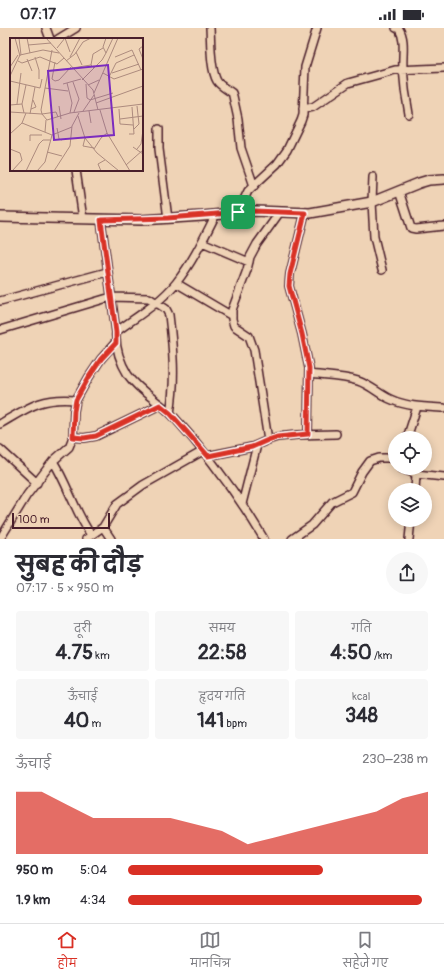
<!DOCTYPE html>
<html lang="hi">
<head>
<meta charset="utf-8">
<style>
	body { margin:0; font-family:Pangolin,"Playpen Sans Deva",sans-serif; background:#f7f7f7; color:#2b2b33; height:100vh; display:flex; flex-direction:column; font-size:15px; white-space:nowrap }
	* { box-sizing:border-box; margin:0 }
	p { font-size:13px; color:#7c7c81 }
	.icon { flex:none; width:22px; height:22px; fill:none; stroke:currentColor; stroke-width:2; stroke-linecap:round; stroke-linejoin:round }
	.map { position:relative; height:511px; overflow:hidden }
	.side { display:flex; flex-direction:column; background:#fff; flex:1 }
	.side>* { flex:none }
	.controls { position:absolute; left:388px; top:403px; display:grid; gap:8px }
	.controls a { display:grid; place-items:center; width:44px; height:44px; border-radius:50%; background:#fff; box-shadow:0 2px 10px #0003; font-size:20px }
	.scale { position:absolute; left:12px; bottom:10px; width:98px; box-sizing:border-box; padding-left:4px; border:2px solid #4a1f2b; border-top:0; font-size:11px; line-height:14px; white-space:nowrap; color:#4a1f2b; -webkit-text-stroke:3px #efd3b6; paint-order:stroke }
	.pin { position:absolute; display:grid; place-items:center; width:34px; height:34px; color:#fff; margin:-17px; border-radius:8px; box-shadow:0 2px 6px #0006 }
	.round { display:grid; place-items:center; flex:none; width:42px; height:42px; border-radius:21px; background:#f7f7f7 }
	.head { display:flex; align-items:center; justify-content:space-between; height:68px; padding:0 16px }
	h1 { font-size:22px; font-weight:700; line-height:30px }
	.figures { display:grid; grid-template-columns:repeat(3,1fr); gap:6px; height:68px; padding:4px 16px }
	.figures div { display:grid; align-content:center; border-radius:4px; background:#f7f7f7; text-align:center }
	.figures b { font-size:20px; font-weight:700 }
	.figures small { font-size:11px; font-weight:400 }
	.figures p { font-size:11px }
	.chart { height:112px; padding:8px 16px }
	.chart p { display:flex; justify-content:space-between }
	.chart svg { width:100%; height:72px; margin-top:4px; fill:#d93025; opacity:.7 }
	ul { padding:0 16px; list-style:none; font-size:13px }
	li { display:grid; grid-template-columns:64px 48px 1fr; align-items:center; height:30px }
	li i { height:10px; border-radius:5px; background:#d93025 }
	.status { display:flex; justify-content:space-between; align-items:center; height:28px; padding:0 20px; background:#fff; direction:ltr }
	.status svg { height:11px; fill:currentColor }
	.tabs { display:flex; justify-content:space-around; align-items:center; height:56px; border-top:1px solid #e1e1e2; background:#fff; font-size:11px; color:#7c7c81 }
	.tabs a { display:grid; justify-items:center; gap:2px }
	.tabs .current { color:#d93025 }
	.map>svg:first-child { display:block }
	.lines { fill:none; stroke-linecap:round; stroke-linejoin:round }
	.minor-casing { stroke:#4a1f2b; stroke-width:10 }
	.major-casing { stroke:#4a1f2b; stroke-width:12 }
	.minor { stroke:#efd3b6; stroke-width:7 }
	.major { stroke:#efd3b6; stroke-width:9 }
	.route-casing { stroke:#fff; stroke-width:8 }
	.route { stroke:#d93025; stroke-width:5 }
	.inset-road { fill:none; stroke:#ad8b7e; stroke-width:1 }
	.view { fill:#7b2cbf; fill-opacity:0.15; stroke:#7b2cbf; stroke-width:2 }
	.inset-edge { fill:none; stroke:#4a1f2b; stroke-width:2 }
</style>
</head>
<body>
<div class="status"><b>07:17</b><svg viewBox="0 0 49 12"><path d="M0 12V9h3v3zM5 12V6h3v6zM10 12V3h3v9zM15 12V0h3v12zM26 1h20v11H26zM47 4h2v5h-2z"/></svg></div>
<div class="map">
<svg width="444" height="511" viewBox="0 0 444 511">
	<rect width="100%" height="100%" fill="#efd3b6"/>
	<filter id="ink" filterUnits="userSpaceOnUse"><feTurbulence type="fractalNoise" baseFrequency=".025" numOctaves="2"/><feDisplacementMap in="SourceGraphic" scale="8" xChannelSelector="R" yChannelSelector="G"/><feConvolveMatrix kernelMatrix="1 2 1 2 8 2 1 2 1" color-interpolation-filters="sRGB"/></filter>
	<g filter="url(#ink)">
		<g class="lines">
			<defs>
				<path id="minor" d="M46,0L50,11
					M210,0C211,14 210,41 217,53C220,58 227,61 232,65L233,68L238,91L241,120L254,158
					M396,0L399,1C406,12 402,27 403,40C404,56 406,71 409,86
					M58,11L76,0
					M303,81L313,79L348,55L395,42L444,40
					M159,101V121L168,191
					M76,142L83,191
					M373,149L372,174L374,209L382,242
					M399,163L411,200L416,201L444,198
					M238,184L248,163L277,136L287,122L301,93L303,87L305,39L317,0
					M305,185L290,246L289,258L302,306L309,340L308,406
					M101,192L116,304C115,319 120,334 128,347C140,364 160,374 173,388C208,426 238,467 264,511
					M202,214L249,234
					M176,255L232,288
					M0,273L107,244
					M0,302L111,269L149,270L166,281L169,287C173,320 176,352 170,385
					M116,304C136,289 160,275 176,255C192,235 204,210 216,186
					M309,346C325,348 343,348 358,353C370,357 379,366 390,371C407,379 426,379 444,380
					M0,396C29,379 41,369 76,372
					M73,409L84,410L96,408L160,377
					M407,410L417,379
					M268,412L254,322L249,308L234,298L232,291V282L247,242L250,229L257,216L280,184
					M0,421L37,455
					M207,428L252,419L268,412L277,409L297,407L336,406
					M53,433C68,457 75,484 91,507
					M401,440L416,446L415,462
					M416,446L444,449
					M242,476L257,417
					M103,499L111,511
					M0,511L27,467L53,433L69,419L73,409L74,383L76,372L89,349L101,331L115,315
					M86,511L103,499L117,476L128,468L143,457L203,423
					M292,511L312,497L332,474L352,464L362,444L370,433L379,430H395
					M409,511L411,492"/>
				<path id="major" d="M0,189L141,192L203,188L254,183L310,185L372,174L419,155L429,152L444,151"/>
			</defs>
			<use href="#minor" class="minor-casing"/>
			<use href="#major" class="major-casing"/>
			<use href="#minor" class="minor"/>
			<use href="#major" class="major"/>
		</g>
	</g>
	<g class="lines" filter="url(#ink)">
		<defs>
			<path id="route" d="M254,183L305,185L290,246L289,258L302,306L309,340L308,406L277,409L268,412L252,419L208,428L170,385L160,377L96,408L84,410L73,409L74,383L76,372L89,349L101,331L116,315V304L101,192L168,190Z"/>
		</defs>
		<use href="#route" class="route-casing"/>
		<use href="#route" class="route"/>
	</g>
	<g transform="translate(10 10)">
		<rect width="133" height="133" fill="#efd3b6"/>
		<path class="inset-road" d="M5,0L10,18M9,0L11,17M17,0L20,15M36,0L83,52L88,72M55,0L60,14M18,7L41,5M133,8L129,11L133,21M47,10L55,0M42,12L31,72L32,76L46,74L48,79M66,14L72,27M96,15L103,0M25,19L29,32V41M60,19L70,0M105,19L122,12L131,32M17,21L22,33M8,23L12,25L30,19L47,26L54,20M56,23L65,16L73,4L81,0M45,24L42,41L45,43L49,42L61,29M0,29L8,17M62,30L81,27M84,30L81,27L83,16L93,10M93,35L104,41L133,31M102,35L129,26M0,38L10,17L33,12L49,15M99,39L106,25L124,17M72,42L92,22L96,15L93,9L96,0M0,43L30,50L32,41M63,44L69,61L64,74M57,45L62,65L60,75M53,46L71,41M76,46L77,60L80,62L103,55M78,47L89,42M35,50L58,53M84,55L108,0M86,65L133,48M7,66L11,35M12,66L16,47M0,67L12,66L14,75M49,68L51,81M21,71L26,69L23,62M109,71L110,86L123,87M90,72L97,95L120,133M73,73L84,57M79,73L81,85M0,74L32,76L37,82L60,75L133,66M20,76L25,49M68,78L75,100L87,115L109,133M110,81L133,78M12,85L42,97L62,89M47,90L49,101L52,102M124,91L129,86L127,68M35,94L36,82M0,96L12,85L16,75M119,96H124L122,69M75,100L73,108L84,110M20,103V97H32M123,109L133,116M0,111L10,115L12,122L3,132M84,111L91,100L97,95M127,111L131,106L133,92M37,114L52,118M116,127L133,112M16,133L29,106L33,102H40M27,133L35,124L42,97M44,133L60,108L62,88L69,75M91,133L88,126L95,122"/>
		<path class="view" d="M98,27L104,97L44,102L38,33Z"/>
		<rect width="133" height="133" class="inset-edge"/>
	</g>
</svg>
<div class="controls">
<a><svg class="icon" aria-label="locate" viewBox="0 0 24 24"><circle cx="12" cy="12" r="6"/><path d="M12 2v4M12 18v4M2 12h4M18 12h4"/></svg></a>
<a><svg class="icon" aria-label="layers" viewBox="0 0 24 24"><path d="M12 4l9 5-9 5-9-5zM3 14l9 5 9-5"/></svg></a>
</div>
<div class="scale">100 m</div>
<div class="pin" style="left:238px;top:184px;background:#1e9e55"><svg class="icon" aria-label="arrive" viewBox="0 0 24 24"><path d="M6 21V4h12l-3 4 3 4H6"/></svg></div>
</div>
<section class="side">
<div class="head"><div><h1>सुबह की दौड़</h1><p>07:17 · 5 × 950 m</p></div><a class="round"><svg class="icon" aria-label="share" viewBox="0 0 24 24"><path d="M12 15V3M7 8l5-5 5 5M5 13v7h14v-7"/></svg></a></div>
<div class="figures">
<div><p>दूरी</p><b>4.75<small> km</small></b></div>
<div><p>समय</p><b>22:58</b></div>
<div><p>गति</p><b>4:50<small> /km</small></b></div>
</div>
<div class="figures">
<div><p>ऊँचाई</p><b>40<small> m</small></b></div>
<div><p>हृदय गति</p><b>141<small> bpm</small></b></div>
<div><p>kcal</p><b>348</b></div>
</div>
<div class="chart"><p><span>ऊँचाई</span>230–238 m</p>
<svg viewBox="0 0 160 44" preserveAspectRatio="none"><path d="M0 44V6L10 6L20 14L30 22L40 22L50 22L60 22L70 26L80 30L90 38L100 34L110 30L120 26L130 22L140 18L150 10L160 6V44z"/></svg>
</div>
<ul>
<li><b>950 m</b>5:04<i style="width:65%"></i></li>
<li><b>1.9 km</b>4:34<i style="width:98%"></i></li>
</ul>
</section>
<nav class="tabs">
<a class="current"><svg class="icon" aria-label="home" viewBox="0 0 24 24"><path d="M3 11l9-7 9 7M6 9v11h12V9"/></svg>होम</a>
<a><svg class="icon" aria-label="map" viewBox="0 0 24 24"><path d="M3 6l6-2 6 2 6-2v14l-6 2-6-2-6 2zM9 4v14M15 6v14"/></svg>मानचित्र</a>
<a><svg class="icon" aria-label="saved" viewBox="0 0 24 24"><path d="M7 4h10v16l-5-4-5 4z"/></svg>सहेजे गए</a>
</nav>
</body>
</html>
